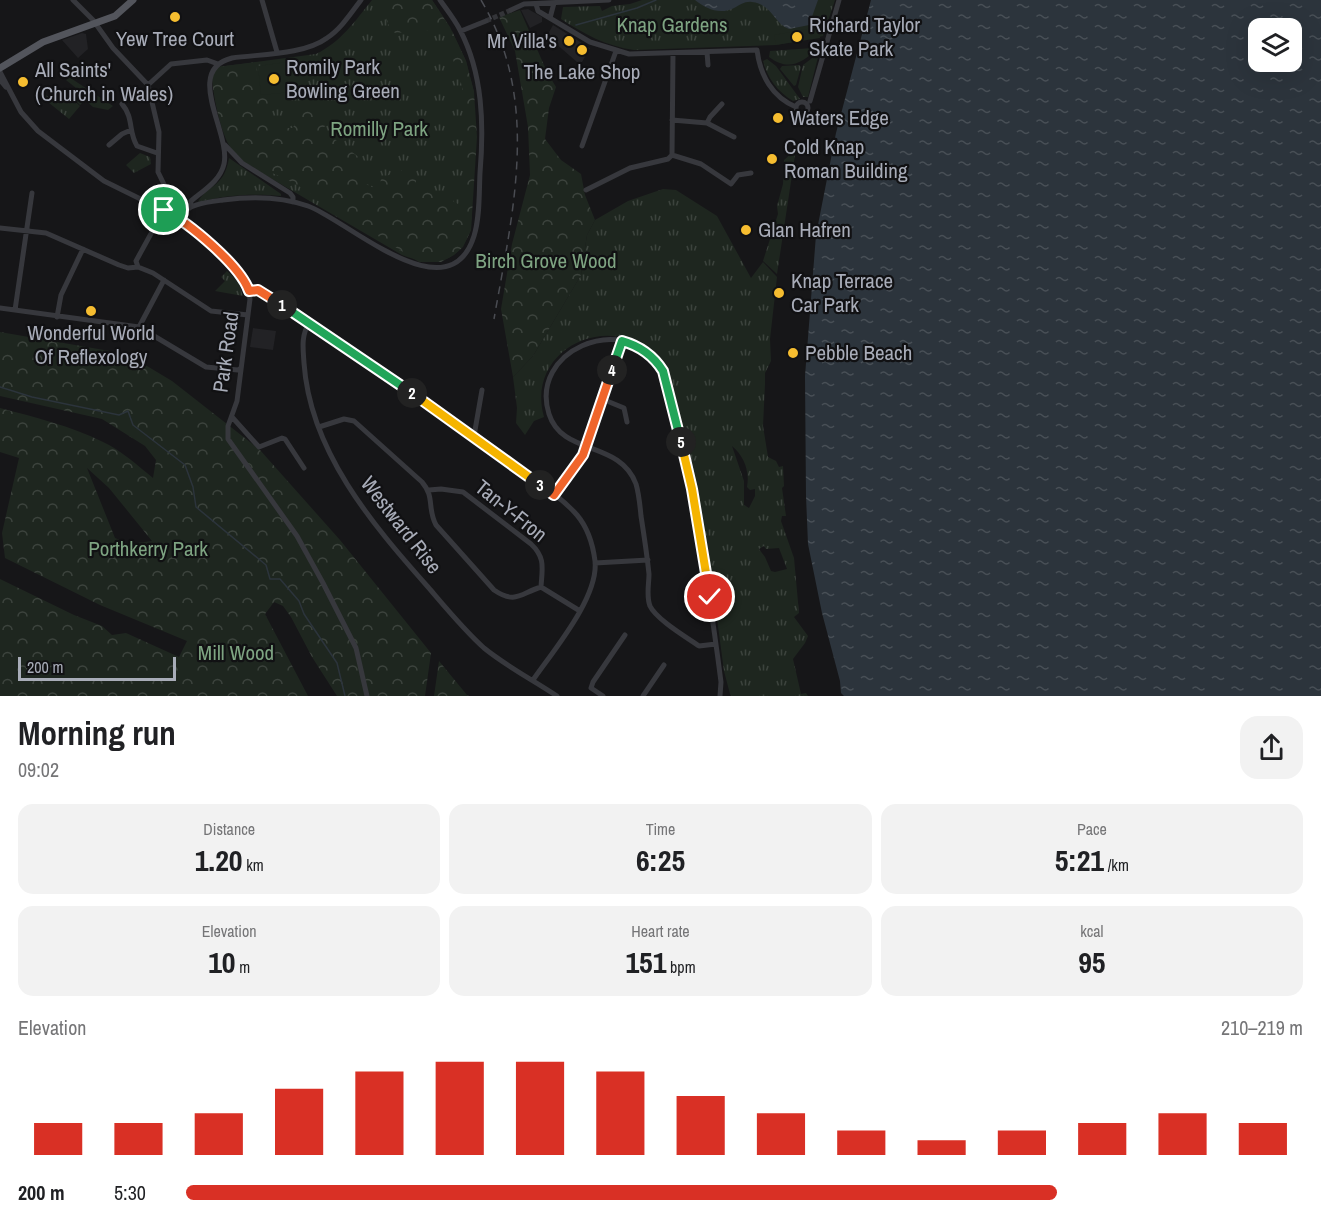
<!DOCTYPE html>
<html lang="en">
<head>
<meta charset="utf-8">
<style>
	body { margin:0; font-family:"Archivo Narrow",sans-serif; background:#f2f2f2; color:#202124; height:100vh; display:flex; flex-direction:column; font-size:22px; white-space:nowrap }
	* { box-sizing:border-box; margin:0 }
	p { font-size:20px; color:#757577 }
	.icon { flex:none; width:33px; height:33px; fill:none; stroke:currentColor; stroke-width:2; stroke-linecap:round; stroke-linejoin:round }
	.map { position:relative; height:696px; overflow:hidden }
	.sheet { display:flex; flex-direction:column; background:#fff; flex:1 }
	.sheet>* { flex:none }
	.tools { position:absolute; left:1248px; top:18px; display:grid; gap:12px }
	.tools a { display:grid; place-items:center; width:54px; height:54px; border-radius:12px; background:#fff; box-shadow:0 6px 24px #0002; font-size:30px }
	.scale { position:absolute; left:18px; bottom:15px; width:158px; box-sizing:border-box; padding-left:6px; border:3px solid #a8acb8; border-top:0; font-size:16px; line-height:21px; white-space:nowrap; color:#a8acb8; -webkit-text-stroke:4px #111113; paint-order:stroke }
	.pin { position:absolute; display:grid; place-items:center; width:51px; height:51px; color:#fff; margin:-26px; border:3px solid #fff; border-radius:50%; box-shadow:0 2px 6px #0007 }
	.km { position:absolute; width:30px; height:30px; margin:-15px; border-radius:50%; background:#222; color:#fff; font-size:16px; line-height:30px; text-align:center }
	.round { display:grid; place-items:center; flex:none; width:63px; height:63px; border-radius:18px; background:#f2f2f2 }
	.head { display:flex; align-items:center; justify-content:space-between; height:102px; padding:0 18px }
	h1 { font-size:33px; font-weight:800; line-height:45px }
	.metrics { display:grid; grid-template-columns:repeat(3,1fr); gap:9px; height:102px; padding:6px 18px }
	.metrics div { display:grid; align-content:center; border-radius:15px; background:#f2f2f2; text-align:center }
	.metrics b { font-size:30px; font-weight:800 }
	.metrics small { font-size:16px; font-weight:400 }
	.metrics p { font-size:16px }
	.chart { height:168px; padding:12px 18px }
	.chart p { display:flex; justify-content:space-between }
	.chart svg { width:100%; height:108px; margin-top:6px; stroke:#d93025; stroke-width:6 }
	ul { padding:0 18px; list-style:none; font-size:20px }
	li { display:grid; grid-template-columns:96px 72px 1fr; align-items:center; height:45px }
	li i { height:15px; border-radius:8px; background:#d93025 }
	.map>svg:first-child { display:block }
	.built { fill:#222225 }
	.grass { fill:url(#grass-tufts); fill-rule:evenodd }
	.forest { fill:url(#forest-crowns); fill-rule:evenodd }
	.pitch { fill:#1e261f }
	.water { fill:url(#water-ripples); fill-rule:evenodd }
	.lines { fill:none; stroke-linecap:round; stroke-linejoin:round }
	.stream { stroke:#2c343c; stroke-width:1.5 }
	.minor-tunnel { stroke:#333438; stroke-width:5; stroke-dasharray:5 2.5; stroke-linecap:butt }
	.minor { stroke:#37383d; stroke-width:5 }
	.major { stroke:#53555c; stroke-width:7 }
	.rail { stroke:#4a4c52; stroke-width:1.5; stroke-dasharray:8 6; stroke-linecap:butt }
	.split-1-casing { stroke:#fff; stroke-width:12 }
	.split-2-casing { stroke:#fff; stroke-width:12 }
	.split-3-casing { stroke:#fff; stroke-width:12 }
	.split-4-casing { stroke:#fff; stroke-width:12 }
	.split-5-casing { stroke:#fff; stroke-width:12 }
	.split-6-casing { stroke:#fff; stroke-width:12 }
	.split-1 { stroke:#f0652b; stroke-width:8 }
	.split-2 { stroke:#22a559; stroke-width:8 }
	.split-3 { stroke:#f5b400; stroke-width:8 }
	.split-4 { stroke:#f0652b; stroke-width:8 }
	.split-5 { stroke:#22a559; stroke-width:8 }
	.split-6 { stroke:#f5b400; stroke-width:8 }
	.poi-dot { fill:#f6bd30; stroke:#111113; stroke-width:2 }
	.labels { text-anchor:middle; stroke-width:4.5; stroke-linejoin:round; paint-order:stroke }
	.park-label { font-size:21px; fill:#7ea482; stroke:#111113 }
	.poi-label { font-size:21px; fill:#a8acb8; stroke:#111113; text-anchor:start }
	.street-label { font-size:21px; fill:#a8acb8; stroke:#111113 }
</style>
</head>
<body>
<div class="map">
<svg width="1321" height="696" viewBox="0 0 1321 696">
	<defs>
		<pattern id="grass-tufts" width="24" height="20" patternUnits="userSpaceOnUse" patternTransform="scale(1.5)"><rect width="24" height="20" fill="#1e261f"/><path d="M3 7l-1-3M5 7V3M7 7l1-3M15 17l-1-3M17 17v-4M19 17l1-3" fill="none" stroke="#3c433d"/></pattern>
		<pattern id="forest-crowns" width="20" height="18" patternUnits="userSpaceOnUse" patternTransform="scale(1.5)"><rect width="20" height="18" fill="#1e261f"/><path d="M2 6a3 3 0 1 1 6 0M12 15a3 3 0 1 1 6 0" fill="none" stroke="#3c433d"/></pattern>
		<pattern id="water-ripples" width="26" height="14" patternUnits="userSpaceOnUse" patternTransform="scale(1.5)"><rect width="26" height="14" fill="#2c343c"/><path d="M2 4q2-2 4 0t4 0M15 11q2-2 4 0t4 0" fill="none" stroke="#484f56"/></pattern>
	</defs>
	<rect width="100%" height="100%" fill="#161618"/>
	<path class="built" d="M528,9L542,17V22L530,28L521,10Z
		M553,25L590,48L582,62H577L547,36Z
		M82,33L86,34L88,49L78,58L62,40Z
		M253,328L276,331L273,350L250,347Z"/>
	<path class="grass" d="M372,0H432L450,27L466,61L474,92L471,230C457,265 433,267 402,255L255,169L222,125L215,99L217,67L316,54C341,42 355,21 372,0Z
		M642,0H835L823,36L776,45L634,50C606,46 584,34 561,19L563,7L600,6L602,11L612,6L630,4Z
		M813,48L817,49C801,64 788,71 769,57L770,51Z
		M819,53L808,97H803L798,87L803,65Z
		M767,59L776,66L800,99L793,101C777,91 768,79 763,61Z
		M799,65L801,67L796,85L794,86L780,69L782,66Z
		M69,77L113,106L108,110L93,107L85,100L80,105L75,100L77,98L81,101L86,96L66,80Z
		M62,90L80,106L69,119L43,98L46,95L52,101Z
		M140,153L150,157L151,164L134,173L126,165Z
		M791,154L795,155L777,274L763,261L778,214L777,206L783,184L784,160Z
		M229,158L281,194V196C252,193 227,195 198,202C207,184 224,189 229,158Z
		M663,189L676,190L717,216L751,278L763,262L777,277L770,339L771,361L765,373V384L763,426L768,457L776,461L779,467L783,466L784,486L782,488L786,516H782L781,521L794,558L799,613L794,617L808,636L805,643L793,659L801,694L806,693L808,696H731L730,694L724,671L710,566L696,489L667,371C626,302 523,343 544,417L534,421L525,435L516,423L517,408L513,377L533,356L581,275L587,235L595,220L628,201ZM732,446C744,456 750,471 747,487L750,490L755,489V496L749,508L744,505V481ZM764,546L766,549L779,548L787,569L775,572L771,571L765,557L759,549Z
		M227,271L238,281L243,296L215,291L225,281L221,277Z"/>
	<path class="forest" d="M387,0H432L447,23L433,30L395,33C381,18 388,16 387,0Z
		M520,10L547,72L556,87L549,108L545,139L561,160L581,174L585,195L595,220L587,235L581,275L533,356L513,377L501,309L512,244L530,175L528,127L515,51L499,17Z
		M452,31L466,61L474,92L477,137L471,230L463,247L454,255L441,262H419C375,235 332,204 286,179C265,168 243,171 229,145C220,130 212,91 212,74L217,67L257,62L256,88L279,104L262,114L270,128H293L300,111L309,98L333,121L321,129L364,161L353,178L372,187L379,188L381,179L399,170L416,175V193L432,189L458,204L465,196L468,138L462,86L444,33Z
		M0,332L127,354L172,381L260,450L340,540L431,653L425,696H337L312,657L291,617L283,606L274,602L265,614L308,696H0V579L74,615L102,626L112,635L126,633L179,657L187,641L100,605L5,558L2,533L19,458L0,452V408C34,417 71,426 103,442C122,451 137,465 153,478L156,460L145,446L102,419L0,396ZM87,468L109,488L152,541L129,544L115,538Z
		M439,661L467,695L469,696H434Z"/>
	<path class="pitch" d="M818,27L820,38L776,45L774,35Z
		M287,62L291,92L261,95L258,66Z"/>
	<path class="water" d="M695,0H818L809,25L789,29C774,24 772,4 752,2C745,1 740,5 734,8C720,15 706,9 695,0Z
		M871,0H1321V696H844L841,693L840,681L822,613L808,544L806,496L805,376L816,235L836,133ZM1258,28H1292V62H1258Z"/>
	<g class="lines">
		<path class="stream" d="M576,25L637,8L656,0
			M0,387L32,397L119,415L128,411L133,425L185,465L193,487L196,507L266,565L270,579H280L299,601L304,614L337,663L345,696"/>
		<path class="minor-tunnel" d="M486,21L511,10"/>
		<path class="minor" d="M73,0L93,20L113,48L148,85L159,132L158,172L175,207L180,212
			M262,0L277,52
			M536,4L538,11L590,42L629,54L757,50C760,75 772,97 796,107
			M511,10L524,4L609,0
			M550,18L554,3
			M461,31L486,21
			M707,52L708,65
			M0,72L21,112L38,131L104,181L177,217L204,239L242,276L246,283L250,299L237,401L228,426V439L297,536L323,583L356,648L367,696
			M0,80L6,87
			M148,85L171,64L207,60L218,64
			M810,101L839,0
			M796 108a6 6 0 1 1 12 0a6 6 0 1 1-12 0Z
			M122,104C134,118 128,131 137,146L157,153
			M672,120L707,123L734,137
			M707,123L710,117L722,104
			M109,145L122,134L131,130
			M225,145L242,163L290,193L293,197V202
			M582,146L616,51
			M672,155L673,54
			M586,190L630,168L668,159L672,155L701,164L731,184L738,175L751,173
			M190,208L191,201C204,190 220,181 224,164C231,133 183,70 232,58C260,54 304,55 327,38C341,29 351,13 361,0
			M177,217C187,204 208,202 223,200C252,196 280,196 308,206C347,220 449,316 474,236C480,217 479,193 480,173C484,125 483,74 460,30C455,20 447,10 440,0
			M0,228L46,233L119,265L128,268L138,267L153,273L211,311L248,315
			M138,267L136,261L164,210
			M249,291L258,290L264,293C345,347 427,400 504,459C528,477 557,492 577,515C587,527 593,545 595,561C599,597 553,651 533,680
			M0,308L139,327L206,367L238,370L241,368
			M15,310L32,193
			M57,317L61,295L83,249
			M309,323C301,336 303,348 304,363C310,451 372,524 428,587C446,608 464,630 484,648C506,666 533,680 557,696
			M139,327L164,280
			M602,399L624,408L627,422
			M232,417L259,447L282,438L285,439L304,468
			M319,427L344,419L354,421L422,482C435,497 427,508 436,525L494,590C516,605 521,593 541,587L580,611
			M474,436L482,390
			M429,490L441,489L463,492L531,544C546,558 542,569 541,587
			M554,495L583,455L622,341
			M595,563L648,560
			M716,644L699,646C686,637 656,619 650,606C646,596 649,584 649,574C647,555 644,535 641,516C640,505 639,494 636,484C620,440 562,456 549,414C529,351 621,312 658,363C670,380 673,407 677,428C697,512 710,596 721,682L720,696
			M603,696L591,688L593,682L625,635
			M643,696L664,665"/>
		<path class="major" d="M0,68L43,42L115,16L133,0"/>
		<path class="rail" d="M481,0C541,101 513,210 494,319"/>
	</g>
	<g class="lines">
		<defs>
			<path id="split-1" d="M164,210C189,223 240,265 249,291L258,290L282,305"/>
			<path id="split-2" d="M282,305L412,393"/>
			<path id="split-3" d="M412,393L540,485"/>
			<path id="split-4" d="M540,485L554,495L583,455L612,370"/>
			<path id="split-5" d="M612,370L622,341C640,346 653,355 663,371L681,442"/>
			<path id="split-6" d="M681,442L692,489L710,597"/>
		</defs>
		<use href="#split-1" class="split-1-casing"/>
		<use href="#split-2" class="split-2-casing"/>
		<use href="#split-3" class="split-3-casing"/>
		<use href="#split-4" class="split-4-casing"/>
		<use href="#split-5" class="split-5-casing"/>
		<use href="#split-6" class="split-6-casing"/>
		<use href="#split-1" class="split-1"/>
		<use href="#split-2" class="split-2"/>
		<use href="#split-3" class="split-3"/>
		<use href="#split-4" class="split-4"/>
		<use href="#split-5" class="split-5"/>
		<use href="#split-6" class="split-6"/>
	</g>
	<g class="poi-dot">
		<circle cx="175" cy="17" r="6"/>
		<circle cx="797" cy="37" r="6"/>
		<circle cx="569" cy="41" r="6"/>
		<circle cx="582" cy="50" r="6"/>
		<circle cx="274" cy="79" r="6"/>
		<circle cx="23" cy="82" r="6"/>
		<circle cx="778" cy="118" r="6"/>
		<circle cx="772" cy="159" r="6"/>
		<circle cx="746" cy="230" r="6"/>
		<circle cx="779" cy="293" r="6"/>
		<circle cx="91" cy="311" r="6"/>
		<circle cx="793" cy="353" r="6"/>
	</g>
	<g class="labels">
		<g class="park-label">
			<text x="672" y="32">Knap Gardens</text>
			<text x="379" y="136">Romilly Park</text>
			<text x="546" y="268">Birch Grove Wood</text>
			<text x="148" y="556">Porthkerry Park</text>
			<text x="236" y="660">Mill Wood</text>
		</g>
		<g class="poi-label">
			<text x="809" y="32">Richard Taylor<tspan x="809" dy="24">Skate Park</tspan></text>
			<text x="175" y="46" text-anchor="middle">Yew Tree Court</text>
			<text x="557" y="48" text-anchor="end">Mr Villa's</text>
			<text x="286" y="74">Romily Park<tspan x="286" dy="24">Bowling Green</tspan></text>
			<text x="35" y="77">All Saints'<tspan x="35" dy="24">(Church in Wales)</tspan></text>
			<text x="582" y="79" text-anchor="middle">The Lake Shop</text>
			<text x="790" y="125">Waters Edge</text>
			<text x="784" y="154">Cold Knap<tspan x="784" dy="24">Roman Building</tspan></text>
			<text x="758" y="237">Glan Hafren</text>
			<text x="791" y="288">Knap Terrace<tspan x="791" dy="24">Car Park</tspan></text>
			<text x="91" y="340" text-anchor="middle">Wonderful World<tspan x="91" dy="24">Of Reflexology</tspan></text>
			<text x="805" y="360">Pebble Beach</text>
		</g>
		<g class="street-label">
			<text transform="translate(226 352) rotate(-82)" y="7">Park Road</text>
			<text transform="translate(511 511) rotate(39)" y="7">Tan-Y-Fron</text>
			<text transform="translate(401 525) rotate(52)" y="7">Westward Rise</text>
		</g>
	</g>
</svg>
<div class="tools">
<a><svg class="icon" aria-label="layers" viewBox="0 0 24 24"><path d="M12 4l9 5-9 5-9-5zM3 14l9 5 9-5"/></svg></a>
</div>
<div class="scale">200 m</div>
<div class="pin" style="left:164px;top:210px;background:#1e9e55"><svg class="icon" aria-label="arrive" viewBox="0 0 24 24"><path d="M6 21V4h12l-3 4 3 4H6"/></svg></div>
<div class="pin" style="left:710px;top:597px;background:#d93025"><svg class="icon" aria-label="check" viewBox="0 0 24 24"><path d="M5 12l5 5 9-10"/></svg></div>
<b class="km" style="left:282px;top:305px">1</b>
<b class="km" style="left:412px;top:393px">2</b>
<b class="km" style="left:540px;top:485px">3</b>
<b class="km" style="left:612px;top:370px">4</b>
<b class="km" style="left:681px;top:442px">5</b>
</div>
<section class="sheet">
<div class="head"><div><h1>Morning run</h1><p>09:02</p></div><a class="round"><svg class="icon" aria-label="share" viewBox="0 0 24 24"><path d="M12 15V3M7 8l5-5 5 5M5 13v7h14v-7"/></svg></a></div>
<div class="metrics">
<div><p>Distance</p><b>1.20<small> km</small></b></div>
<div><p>Time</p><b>6:25</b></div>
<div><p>Pace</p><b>5:21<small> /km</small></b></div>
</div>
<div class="metrics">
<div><p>Elevation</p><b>10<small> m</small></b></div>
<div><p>Heart rate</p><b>151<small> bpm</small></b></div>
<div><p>kcal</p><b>95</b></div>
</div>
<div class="chart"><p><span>Elevation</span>210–219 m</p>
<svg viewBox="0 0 160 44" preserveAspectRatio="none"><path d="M5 44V31M15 44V31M25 44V27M35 44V17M45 44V10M55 44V6M65 44V6M75 44V10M85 44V20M95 44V27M105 44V34M115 44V38M125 44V34M135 44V31M145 44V27M155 44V31"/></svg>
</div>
<ul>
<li><b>200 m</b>5:30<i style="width:78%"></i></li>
</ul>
</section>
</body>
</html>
